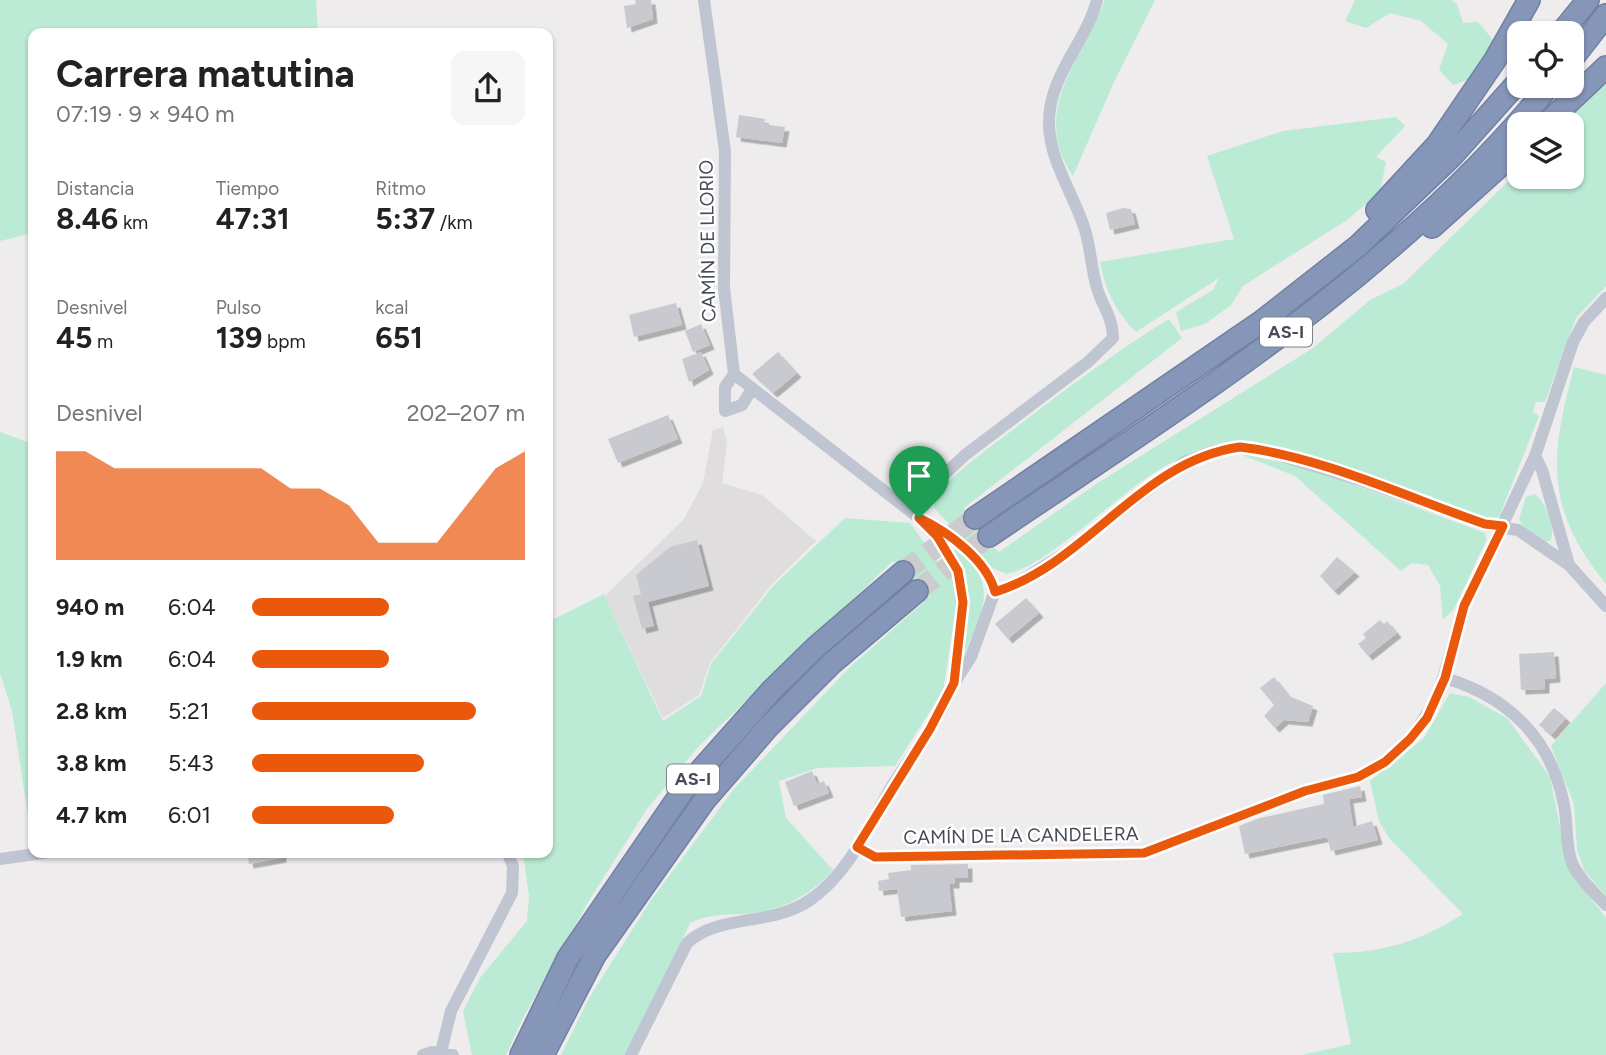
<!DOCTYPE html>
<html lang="es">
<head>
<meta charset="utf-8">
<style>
	body { margin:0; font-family:Figtree,sans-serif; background:#f6f6f6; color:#222; height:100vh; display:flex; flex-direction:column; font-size:26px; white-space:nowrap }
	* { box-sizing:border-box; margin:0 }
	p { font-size:23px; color:#767676 }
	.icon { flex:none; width:38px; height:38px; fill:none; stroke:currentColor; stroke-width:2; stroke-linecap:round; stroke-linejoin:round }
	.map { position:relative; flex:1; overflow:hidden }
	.side { position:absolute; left:28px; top:28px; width:525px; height:830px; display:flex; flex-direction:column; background:#fff; border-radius:14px; box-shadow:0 2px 5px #0004 }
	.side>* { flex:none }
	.tools { position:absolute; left:1507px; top:21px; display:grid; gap:14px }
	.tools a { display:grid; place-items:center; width:77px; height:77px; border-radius:14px; background:#fff; box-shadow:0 2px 5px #0004; font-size:35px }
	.pin { position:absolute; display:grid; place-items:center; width:60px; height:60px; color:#fff; margin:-72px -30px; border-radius:50% 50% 50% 0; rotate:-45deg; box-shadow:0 0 7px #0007 }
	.pin .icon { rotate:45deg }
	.round { display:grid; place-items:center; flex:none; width:74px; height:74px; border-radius:14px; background:#f6f6f6 }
	.head { display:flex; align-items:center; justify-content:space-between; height:119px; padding:0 28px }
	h1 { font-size:38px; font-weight:700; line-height:52px }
	.metrics { display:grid; grid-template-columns:repeat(3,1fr); gap:10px; height:119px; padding:7px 28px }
	.metrics div { display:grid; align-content:center }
	.metrics b { font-size:30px; font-weight:700 }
	.metrics small { font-size:19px; font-weight:400 }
	.metrics p { font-size:19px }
	.chart { height:196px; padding:14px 28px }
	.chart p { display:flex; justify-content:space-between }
	.chart svg { width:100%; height:126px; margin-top:7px; fill:#ea580c; opacity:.7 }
	ul { padding:0 28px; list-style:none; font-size:23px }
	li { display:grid; grid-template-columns:112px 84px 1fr; align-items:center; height:52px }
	li i { height:18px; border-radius:9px; background:#ea580c }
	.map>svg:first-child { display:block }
	.education { fill:#dfdddd }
	.green { fill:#bbebd5 }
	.building { fill:#c9cad0; filter:url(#shadow) }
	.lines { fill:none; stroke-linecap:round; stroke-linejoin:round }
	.highway-tunnel { stroke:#ccccce; stroke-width:21; stroke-dasharray:21 10; stroke-linecap:butt }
	.highway-casing { stroke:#7181a4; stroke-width:24 }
	.street { stroke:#bfc5d1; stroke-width:12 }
	.highway { stroke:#8696b8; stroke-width:21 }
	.route-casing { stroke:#fff; stroke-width:14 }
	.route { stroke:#ea580c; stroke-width:9 }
	.labels { text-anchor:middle; stroke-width:5; stroke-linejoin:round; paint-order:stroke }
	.shield { fill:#fff; stroke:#7d828a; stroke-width:2 }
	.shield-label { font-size:18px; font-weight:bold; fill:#454c58 }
	.street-label { font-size:19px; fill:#454c58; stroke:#fff }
</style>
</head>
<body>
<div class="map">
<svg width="1606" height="1055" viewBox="0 0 1606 1055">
	<defs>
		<filter id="shadow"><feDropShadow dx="4.5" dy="4.5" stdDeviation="0" flood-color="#0004"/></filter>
	</defs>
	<rect width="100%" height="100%" fill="#eeecec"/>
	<path class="education" d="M723,427L727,442L722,483L762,495L816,541L771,585L710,663L699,695L663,718L605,596L684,519L703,483L713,430Z"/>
	<path class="green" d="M0,0H316L318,33H33V233L0,241Z
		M1105,0H1155L1114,82L1073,176C1029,111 1082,60 1105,0Z
		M1355,0H1451L1457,4L1463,23L1478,22L1494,41L1467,80L1453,85L1439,70L1448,44L1421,21L1390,13L1366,28L1345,21Z
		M1606,82V286L1576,318L1545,402H1536L1533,412L1539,416L1499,517L1486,518L1358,473L1253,441C1179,436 1118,503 1063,543C1045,556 1029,568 1007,574L992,568L935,509L932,499C955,472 986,450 1014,429C1065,390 1115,352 1169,319L1182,338L964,508L969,519L981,527L983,538L999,552L1096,484L1313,348L1370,300L1403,284L1519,171V177H1572V124H1565Z
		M1396,117L1405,126L1376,157L1386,162L1380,192L1347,220L1243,286L1231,305L1205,324L1181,331L1176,312L1213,290L1219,278L1136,332C1116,312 1105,290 1100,262L1234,239L1207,156L1283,131Z
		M1574,367L1606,375V584C1544,508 1550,457 1574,367Z
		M0,432L33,444V848L12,711L0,673Z
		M1235,452L1314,470L1485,533L1486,541L1454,609L1443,620L1440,586L1428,565L1412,563L1401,571L1295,476Z
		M1535,494C1546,503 1555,526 1551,540L1546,542L1523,526L1519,519L1526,497Z
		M845,518L910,523L955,585V614L943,691L895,766L817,768L779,781L786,818L833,870C809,897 779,912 743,914C724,915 708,914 690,923L626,1055H561L589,998L651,900L734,789L850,667L924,602V595L898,562H892L699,746L647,809L590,899L523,1018L506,1055H472L463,1011L480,978L527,921L529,896L523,852H548V622L604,594L663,721L701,696L711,664L774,585Z
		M954,549C1004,583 980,613 963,659L968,587Z
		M1606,683V896L1584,870L1577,850L1574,804L1551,746Z
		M1450,693L1469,697L1507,718L1550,777L1568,868L1606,918V1055H1302L1351,1044L1333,953C1384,953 1420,941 1463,914L1389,838L1379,821L1370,781L1424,738Z"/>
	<path class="building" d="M635,0H651L653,19L627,28L624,6L636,4Z
		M739,115L765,119L764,124L785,127L782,143L736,137Z
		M1123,208L1131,209L1135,224L1110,230L1106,213Z
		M676,303L682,325L634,337L629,315Z
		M701,324L710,345L693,352L685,331Z
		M701,352L709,370L689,382L682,359Z
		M778,352L797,373L773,393L752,374Z
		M668,415L678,439L618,463L608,439Z
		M697,540L709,586L648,602L654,626L642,629L633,596L641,594L636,575L670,547Z
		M1337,557L1355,572L1334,591L1320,576Z
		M1026,598L1039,613L1008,639L995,624Z
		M1380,620L1384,624L1387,621L1397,633L1368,656L1358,644L1366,638L1363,634Z
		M1554,652L1556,678L1545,679V689L1521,690L1519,654Z
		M1274,677L1289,696L1313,706L1308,722L1284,720L1275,728L1264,716L1274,705L1260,688Z
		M1554,708L1566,718L1551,735L1539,725Z
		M812,771L817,784L824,781L829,793L794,806L785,782Z
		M1360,786L1362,797L1349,799L1353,827L1372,821L1378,840L1331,851L1327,837L1245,854L1239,826L1260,818L1324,804L1323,795Z
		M247,852H282V858L249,864Z
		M968,864V878H955V884H949L952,911L901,917L897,889L879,891L878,881L889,879L888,873L911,870V865Z"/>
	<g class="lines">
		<path class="highway-tunnel" d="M903,572L975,518
			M917,591L989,536"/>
		<defs>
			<path id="highway" d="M1561,33L1588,0
				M1572,59L1606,15
				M1546,124L1606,67
				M1377,210L1437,145L1495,60L1529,0
				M1432,227L1519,149
				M975,518L1261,322L1358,246L1452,156L1519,81
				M989,536C1187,402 1397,274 1549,86
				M521,1055L568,958L684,789L772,690L816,647L903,572
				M543,1055L595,955L704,801L768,727L832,663L917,591"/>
		</defs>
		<use href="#highway" class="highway-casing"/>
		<path class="street" d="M734,374L725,387V411L742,405L752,389
			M1535,456L1542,470L1569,565
			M909,508L965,455L1088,362L1113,338C1113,317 1102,306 1097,288C1091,269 1091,249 1085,230C1074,194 1050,163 1049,124C1048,76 1086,43 1097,0
			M928,522C952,534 988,564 995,591L971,657L956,680
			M995,591L1011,587L1068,551L1184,462L1214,451L1240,447L1262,450L1360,480L1485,525L1518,530L1569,565L1606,606
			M1445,678C1508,697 1551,738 1564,805C1568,823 1565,845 1572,863C1579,879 1594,892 1606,905
			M857,847L875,857L1144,853L1305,791L1358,777L1385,762L1410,739L1437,699L1464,606L1535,456L1573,342L1584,322L1606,298
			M0,859L50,852
			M441,1052L451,1011L512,893L513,866L507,852
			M423,1055L432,1052L453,1055
			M631,1055L687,943C720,913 771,927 810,900C848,874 868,828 890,789C911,755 938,723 953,685C958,673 957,656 959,643C965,586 960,560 919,518L734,374L724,288L725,151L704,0"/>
		<use href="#highway" class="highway"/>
	</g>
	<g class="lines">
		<defs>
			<path id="route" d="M1240,447C1319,456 1409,498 1485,524L1503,526L1464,606L1445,678L1427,718L1410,739L1385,762L1358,777L1305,791L1144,853L875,857L857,847L930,729L954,683L963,602L958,571L937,536L919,518C947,531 987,560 995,592C1088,563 1140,461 1240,447Z"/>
		</defs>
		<use href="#route" class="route-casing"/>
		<use href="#route" class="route"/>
	</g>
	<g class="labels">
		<g class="shield">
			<rect x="1260" y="317.5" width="52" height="29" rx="5"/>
			<rect x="667" y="764.5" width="52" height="29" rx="5"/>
		</g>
		<g class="shield-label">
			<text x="1286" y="338">AS-I</text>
			<text x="693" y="785">AS-I</text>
		</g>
		<g class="street-label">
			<text transform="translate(707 241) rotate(-91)" y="7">CAMÍN DE LLORIO</text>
			<text transform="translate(1021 835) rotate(-1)" y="7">CAMÍN DE LA CANDELERA</text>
		</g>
	</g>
</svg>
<div class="tools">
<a><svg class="icon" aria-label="locate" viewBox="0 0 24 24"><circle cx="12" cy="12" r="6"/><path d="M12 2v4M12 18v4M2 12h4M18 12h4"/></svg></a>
<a><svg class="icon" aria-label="layers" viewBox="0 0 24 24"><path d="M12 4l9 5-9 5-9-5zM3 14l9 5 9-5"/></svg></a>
</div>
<div class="pin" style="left:919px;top:518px;background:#1e9e55"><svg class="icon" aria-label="arrive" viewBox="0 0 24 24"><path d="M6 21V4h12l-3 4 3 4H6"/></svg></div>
<section class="side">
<div class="head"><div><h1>Carrera matutina</h1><p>07:19 · 9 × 940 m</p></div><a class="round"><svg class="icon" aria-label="share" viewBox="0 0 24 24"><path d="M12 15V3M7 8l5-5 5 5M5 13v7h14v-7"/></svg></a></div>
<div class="metrics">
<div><p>Distancia</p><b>8.46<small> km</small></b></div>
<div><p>Tiempo</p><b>47:31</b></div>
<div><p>Ritmo</p><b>5:37<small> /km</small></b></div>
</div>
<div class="metrics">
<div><p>Desnivel</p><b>45<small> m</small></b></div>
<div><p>Pulso</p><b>139<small> bpm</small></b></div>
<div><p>kcal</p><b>651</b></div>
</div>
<div class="chart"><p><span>Desnivel</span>202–207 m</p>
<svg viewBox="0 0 160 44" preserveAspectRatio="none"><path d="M0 44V6L10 6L20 12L30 12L40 12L50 12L60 12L70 12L80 19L90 19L100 25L110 38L120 38L130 38L140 25L150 12L160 6V44z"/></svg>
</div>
<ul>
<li><b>940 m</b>6:04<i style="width:50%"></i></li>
<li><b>1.9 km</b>6:04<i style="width:50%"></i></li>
<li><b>2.8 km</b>5:21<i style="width:82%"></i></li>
<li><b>3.8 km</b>5:43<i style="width:63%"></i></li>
<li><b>4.7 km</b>6:01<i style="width:52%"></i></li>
</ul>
</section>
</div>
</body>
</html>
